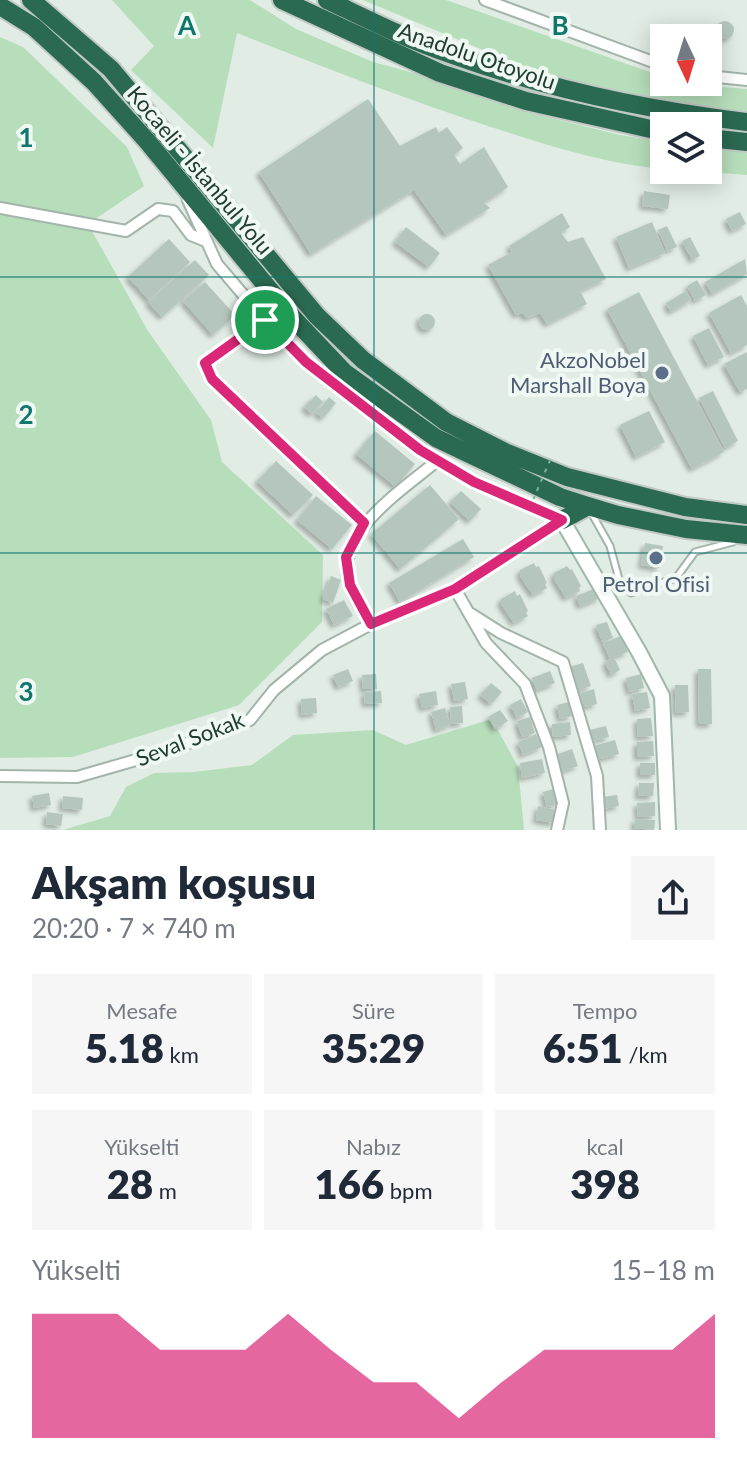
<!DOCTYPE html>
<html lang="tr">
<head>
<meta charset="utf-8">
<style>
	body { margin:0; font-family:Lato,sans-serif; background:#f6f6f7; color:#1f2937; height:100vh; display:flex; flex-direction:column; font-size:30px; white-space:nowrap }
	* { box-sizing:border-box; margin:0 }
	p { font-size:26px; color:#747a83 }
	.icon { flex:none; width:44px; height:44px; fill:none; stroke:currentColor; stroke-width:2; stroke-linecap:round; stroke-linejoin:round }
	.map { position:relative; height:830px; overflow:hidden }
	.drawer { display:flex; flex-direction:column; background:#fff; flex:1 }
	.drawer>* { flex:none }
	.needle { width:52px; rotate:176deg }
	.fabs { position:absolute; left:650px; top:24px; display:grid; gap:16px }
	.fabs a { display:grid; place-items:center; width:72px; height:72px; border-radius:0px; background:#fff; box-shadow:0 4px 20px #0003; font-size:40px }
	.pin { position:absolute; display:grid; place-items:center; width:68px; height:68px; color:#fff; margin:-34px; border:4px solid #fff; border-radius:50%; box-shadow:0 2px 8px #0007 }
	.round { display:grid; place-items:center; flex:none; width:84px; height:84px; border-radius:0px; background:#f6f6f7 }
	.headline { display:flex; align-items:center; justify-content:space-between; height:136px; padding:0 32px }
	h1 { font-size:44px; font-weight:800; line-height:60px }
	.metrics { display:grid; grid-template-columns:repeat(3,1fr); gap:12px; height:136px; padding:8px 32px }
	.metrics div { display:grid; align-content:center; border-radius:0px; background:#f6f6f7; text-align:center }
	.metrics b { font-size:40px; font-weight:800 }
	.metrics small { font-size:22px; font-weight:400 }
	.metrics p { font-size:22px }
	.chart { height:224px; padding:16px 32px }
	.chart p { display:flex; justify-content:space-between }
	.chart svg { width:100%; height:144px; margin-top:8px; fill:#db2777; opacity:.7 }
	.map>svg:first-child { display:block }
	.green { fill:#b7debb }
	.building { fill:#b5c7bd; filter:url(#shadow) }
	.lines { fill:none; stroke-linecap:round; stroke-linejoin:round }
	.lane-casing { stroke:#a3b4aa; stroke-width:9 }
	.street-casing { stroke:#a3b4aa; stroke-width:14 }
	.secondary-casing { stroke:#9eb8aa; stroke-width:18 }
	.highway-casing { stroke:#c1c9c5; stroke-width:22 }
	.lane { stroke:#fff; stroke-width:5 }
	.street { stroke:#fff; stroke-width:10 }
	.secondary { stroke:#fff; stroke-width:14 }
	.highway { stroke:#2a6a51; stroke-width:18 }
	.path-bridge { stroke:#7fb198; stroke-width:2; stroke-dasharray:4 6; stroke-linecap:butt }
	.route-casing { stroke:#fff; stroke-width:16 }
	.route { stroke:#db2777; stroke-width:10 }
	.grid { fill:none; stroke:#0f766e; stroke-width:2; stroke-opacity:0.55 }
	.service-dot { fill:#5c6f8a; stroke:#f0f8f3; stroke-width:3 }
	.labels { text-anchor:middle; stroke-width:8; stroke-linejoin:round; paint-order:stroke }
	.street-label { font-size:22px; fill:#203d30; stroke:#f0f8f3 }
	.service-label { font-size:22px; fill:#4e5e75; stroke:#f0f8f3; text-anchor:end }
	.grid-label { font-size:26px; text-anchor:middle; font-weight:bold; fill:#0f766e; stroke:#f0f8f3; stroke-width:8; stroke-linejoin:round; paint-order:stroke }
</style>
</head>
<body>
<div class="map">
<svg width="747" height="830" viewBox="0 0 747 830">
	<defs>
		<filter id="shadow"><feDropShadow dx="-3.5" dy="3.5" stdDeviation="2" flood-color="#0004"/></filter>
	</defs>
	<rect width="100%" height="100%" fill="#e0ece4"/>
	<path class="green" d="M112,0H250L296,29L373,62L414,73L539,115L620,135L664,142V169C605,164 547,145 491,127C405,99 321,66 237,33L213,148L131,70L154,46Z
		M363,0H446L664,77V82L747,89V111L676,104L620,94L531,70Z
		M0,37L23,47L127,147L144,186L88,224L148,331L211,420L222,462L323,555L322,622L239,705L73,757L0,758Z
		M708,148L747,152V175L683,170H708Z
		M492,719L518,767L524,830H63L110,816L126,787L154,773L194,772L252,765L293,735L373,730L406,745Z"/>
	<path class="building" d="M716 30a9 9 0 1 1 18 0a9 9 0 1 1-18 0Z
		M368,99L400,146L436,127L439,133L447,127L463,148L454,155L460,164L484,147L508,187L484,203L490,208L446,235L414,190L311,254L259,172Z
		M644,191L670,195L668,209L642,206Z
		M740,212L746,224L732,231L726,219Z
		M562,213L570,227L561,233L568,242L583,237L606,279L580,291L587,304L547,324L540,313L527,318L522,313L516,315L488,265L512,252L509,246Z
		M652,222L665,253L629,268L616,237Z
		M667,226L677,247L667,251L658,230Z
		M406,227L440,253L429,267L395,242Z
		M690,237L700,256L692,260L682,241Z
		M169,239L190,262L149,300L128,277Z
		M745,259L747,274L712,294L705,282Z
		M195,260L209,275L162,317L148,302Z
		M697,280L706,295L695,301L687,286Z
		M205,282L235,315L213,335L183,301Z
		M686,291L691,300L671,312L666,303Z
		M639,292L724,452L692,469L607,309Z
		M741,295L747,306V345L731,353L709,313Z
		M419 322a8 8 0 1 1 16 0a8 8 0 1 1-16 0Z
		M709,328L724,357L708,365L693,336Z
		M747,352V389L740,392L724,364Z
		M713,391L738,441L725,448L699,398Z
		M316,395L323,402L312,414L304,407Z
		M329,397L336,403L323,418L316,413Z
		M649,411L665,442L636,457L620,425Z
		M375,431L415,464L396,487L356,454Z
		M276,461L313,495L293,515L257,481Z
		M430,485L459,519L400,569L371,534Z
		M461,491L481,509L470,521L450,502Z
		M316,496L352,525L332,549L297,520Z
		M463,539L474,557L400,602L389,583Z
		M645,543L663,546L659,568L641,565Z
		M534,563L536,567L539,566L547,583L545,584L547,588L533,595L520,576V570Z
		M567,566L570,570L572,569L581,586L579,588L580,591L566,598L554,579V573Z
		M331,576L341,580L333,603L323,599Z
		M596,588L600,598L580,606L576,596Z
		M515,591L517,596L520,594L528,611L526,613L528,616L514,623L501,604V599Z
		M344,600L353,616L334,625L326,609Z
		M607,622L613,638L602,642L596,625Z
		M621,636L628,652L614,657L620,670L611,675L605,662L610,659L603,643Z
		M583,663L591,686L577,691L569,667Z
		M348,669L353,681L338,687L333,675Z
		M698,669H711L712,724H699Z
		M550,671L555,683L537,690L532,678Z
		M376,674L377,689H363L362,675Z
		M641,674L644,688L629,692L626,678Z
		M465,682L468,699L454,701L451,684Z
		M491,683L502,692L491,704L480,695Z
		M675,685H688L689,712L676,713Z
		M594,689L597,704L584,707L580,693Z
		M381,691L382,703L365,704L364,692Z
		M436,691L438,705L422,708L419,694Z
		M647,692L650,708L635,711L632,694Z
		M316,698L317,713L302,715L301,699Z
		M521,699L528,712L517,718L510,705Z
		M569,702L572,716L560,719L557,705Z
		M462,706L463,723L451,724L450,707Z
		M445,708L450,725L436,730L431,712Z
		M500,710L508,721L495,729L488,717Z
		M530,717L535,733L522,737L517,721Z
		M651,718L653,736L638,737L637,719Z
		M570,722L571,735L553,737L552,724Z
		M606,726L609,737L592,741L590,730Z
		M536,734L542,747L523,755L518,742Z
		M615,740L619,754L596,760L593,746Z
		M653,741L654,756L637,757V742Z
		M572,749L578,766L561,772L555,755Z
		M542,759L545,773L522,778L520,763Z
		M640,763H655V775H640Z
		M639,783H654L653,796H638Z
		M554,789L557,805L547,807L543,792Z
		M49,793L51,805L34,808L32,796Z
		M617,795L619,806L603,809L602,797Z
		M63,796L83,798L82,810L62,808Z
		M655,802V816L638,817L637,803Z
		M538,806L556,810L554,823L536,820Z
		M47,812L63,814L61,826L46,824Z
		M635,819L655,820L654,830L634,828Z"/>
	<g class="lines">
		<defs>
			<path id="lane" d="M592,514L610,546L620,583L631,593L676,578L695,552L733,542"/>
			<path id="street" d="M485,0L664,66
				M708,76L747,80
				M188,200L217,264L270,326L306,362L420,450L474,482L562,520
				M0,208L126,231L158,209L173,211L191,235L206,241
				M265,320L205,363L212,379L364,523
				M455,589L486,643L525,684L549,747L563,803L557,830
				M468,612L501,633L563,662L597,776L600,830
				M371,624C364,612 355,599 350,586C331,534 403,490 438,460
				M0,776L77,777L167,751L250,720L274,690L322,650L371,624L455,589L562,520"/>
			<path id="secondary" d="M562,520L639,652L662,696L668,830"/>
			<path id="highway" d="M31,0L111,69L317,316L363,360L446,422L505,452L567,477L685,507L747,515
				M282,0L440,73L526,101L664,132
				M327,0C367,19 408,40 450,54C547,89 645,110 747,122
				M0,6L34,27L94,82L147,141L292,317L344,372L436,438L560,497L588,506L618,515L686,529L747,535
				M708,138L747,142
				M562,520L588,506"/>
		</defs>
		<use href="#lane" class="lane-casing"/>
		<use href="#street" class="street-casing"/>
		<use href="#secondary" class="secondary-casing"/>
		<use href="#highway" class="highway-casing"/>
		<use href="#lane" class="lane"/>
		<use href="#street" class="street"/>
		<use href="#secondary" class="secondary"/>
		<use href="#highway" class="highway"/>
		<path class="path-bridge" d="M533,500L551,458"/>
	</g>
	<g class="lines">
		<defs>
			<path id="route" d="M265,320L306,362L420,450L474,482L562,520L455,589L371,624L350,585L346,557L364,523L212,379L205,363Z"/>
		</defs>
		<use href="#route" class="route-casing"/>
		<use href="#route" class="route"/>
	</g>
	<path class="grid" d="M374,0V830M0,277H747M0,553H747"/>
	<g class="service-dot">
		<circle cx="662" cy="373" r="8"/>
		<circle cx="656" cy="558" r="8"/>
	</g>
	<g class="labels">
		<g class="street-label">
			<text transform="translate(477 56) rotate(19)" y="8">Anadolu Otoyolu</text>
			<text transform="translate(200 170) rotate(50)" y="8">Kocaeli - İstanbul Yolu</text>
			<text transform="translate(190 739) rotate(-21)" y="8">Seval Sokak</text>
		</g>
		<g class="service-label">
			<text x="646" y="368">AkzoNobel<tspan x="646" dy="25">Marshall Boya</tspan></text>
			<text x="656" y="592" text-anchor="middle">Petrol Ofisi</text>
		</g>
	</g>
	<g class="grid-label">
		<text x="187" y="35">A</text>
		<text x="560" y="35">B</text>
		<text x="26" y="147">1</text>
		<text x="26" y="424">2</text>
		<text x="26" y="701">3</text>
	</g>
</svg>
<div class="fabs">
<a><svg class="needle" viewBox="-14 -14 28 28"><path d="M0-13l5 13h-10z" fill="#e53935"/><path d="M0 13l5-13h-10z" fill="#747a83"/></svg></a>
<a><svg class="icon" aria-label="layers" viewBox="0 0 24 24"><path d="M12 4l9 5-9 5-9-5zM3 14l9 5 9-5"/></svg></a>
</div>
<div class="pin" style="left:265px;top:320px;background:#1e9e55"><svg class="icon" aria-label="arrive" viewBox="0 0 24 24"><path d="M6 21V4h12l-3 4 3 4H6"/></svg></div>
</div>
<section class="drawer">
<div class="headline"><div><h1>Akşam koşusu</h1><p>20:20 · 7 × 740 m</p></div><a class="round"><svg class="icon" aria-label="share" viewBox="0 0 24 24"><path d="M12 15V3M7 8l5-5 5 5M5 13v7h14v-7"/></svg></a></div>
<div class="metrics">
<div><p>Mesafe</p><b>5.18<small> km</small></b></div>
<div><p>Süre</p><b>35:29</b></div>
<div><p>Tempo</p><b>6:51<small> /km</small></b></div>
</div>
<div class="metrics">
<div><p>Yükselti</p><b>28<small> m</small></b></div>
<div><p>Nabız</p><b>166<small> bpm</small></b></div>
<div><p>kcal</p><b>398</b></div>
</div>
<div class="chart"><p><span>Yükselti</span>15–18 m</p>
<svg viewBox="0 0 160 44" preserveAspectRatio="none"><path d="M0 44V6L10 6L20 6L30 17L40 17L50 17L60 6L70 17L80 27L90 27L100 38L110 27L120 17L130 17L140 17L150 17L160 6V44z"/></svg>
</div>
</section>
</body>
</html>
